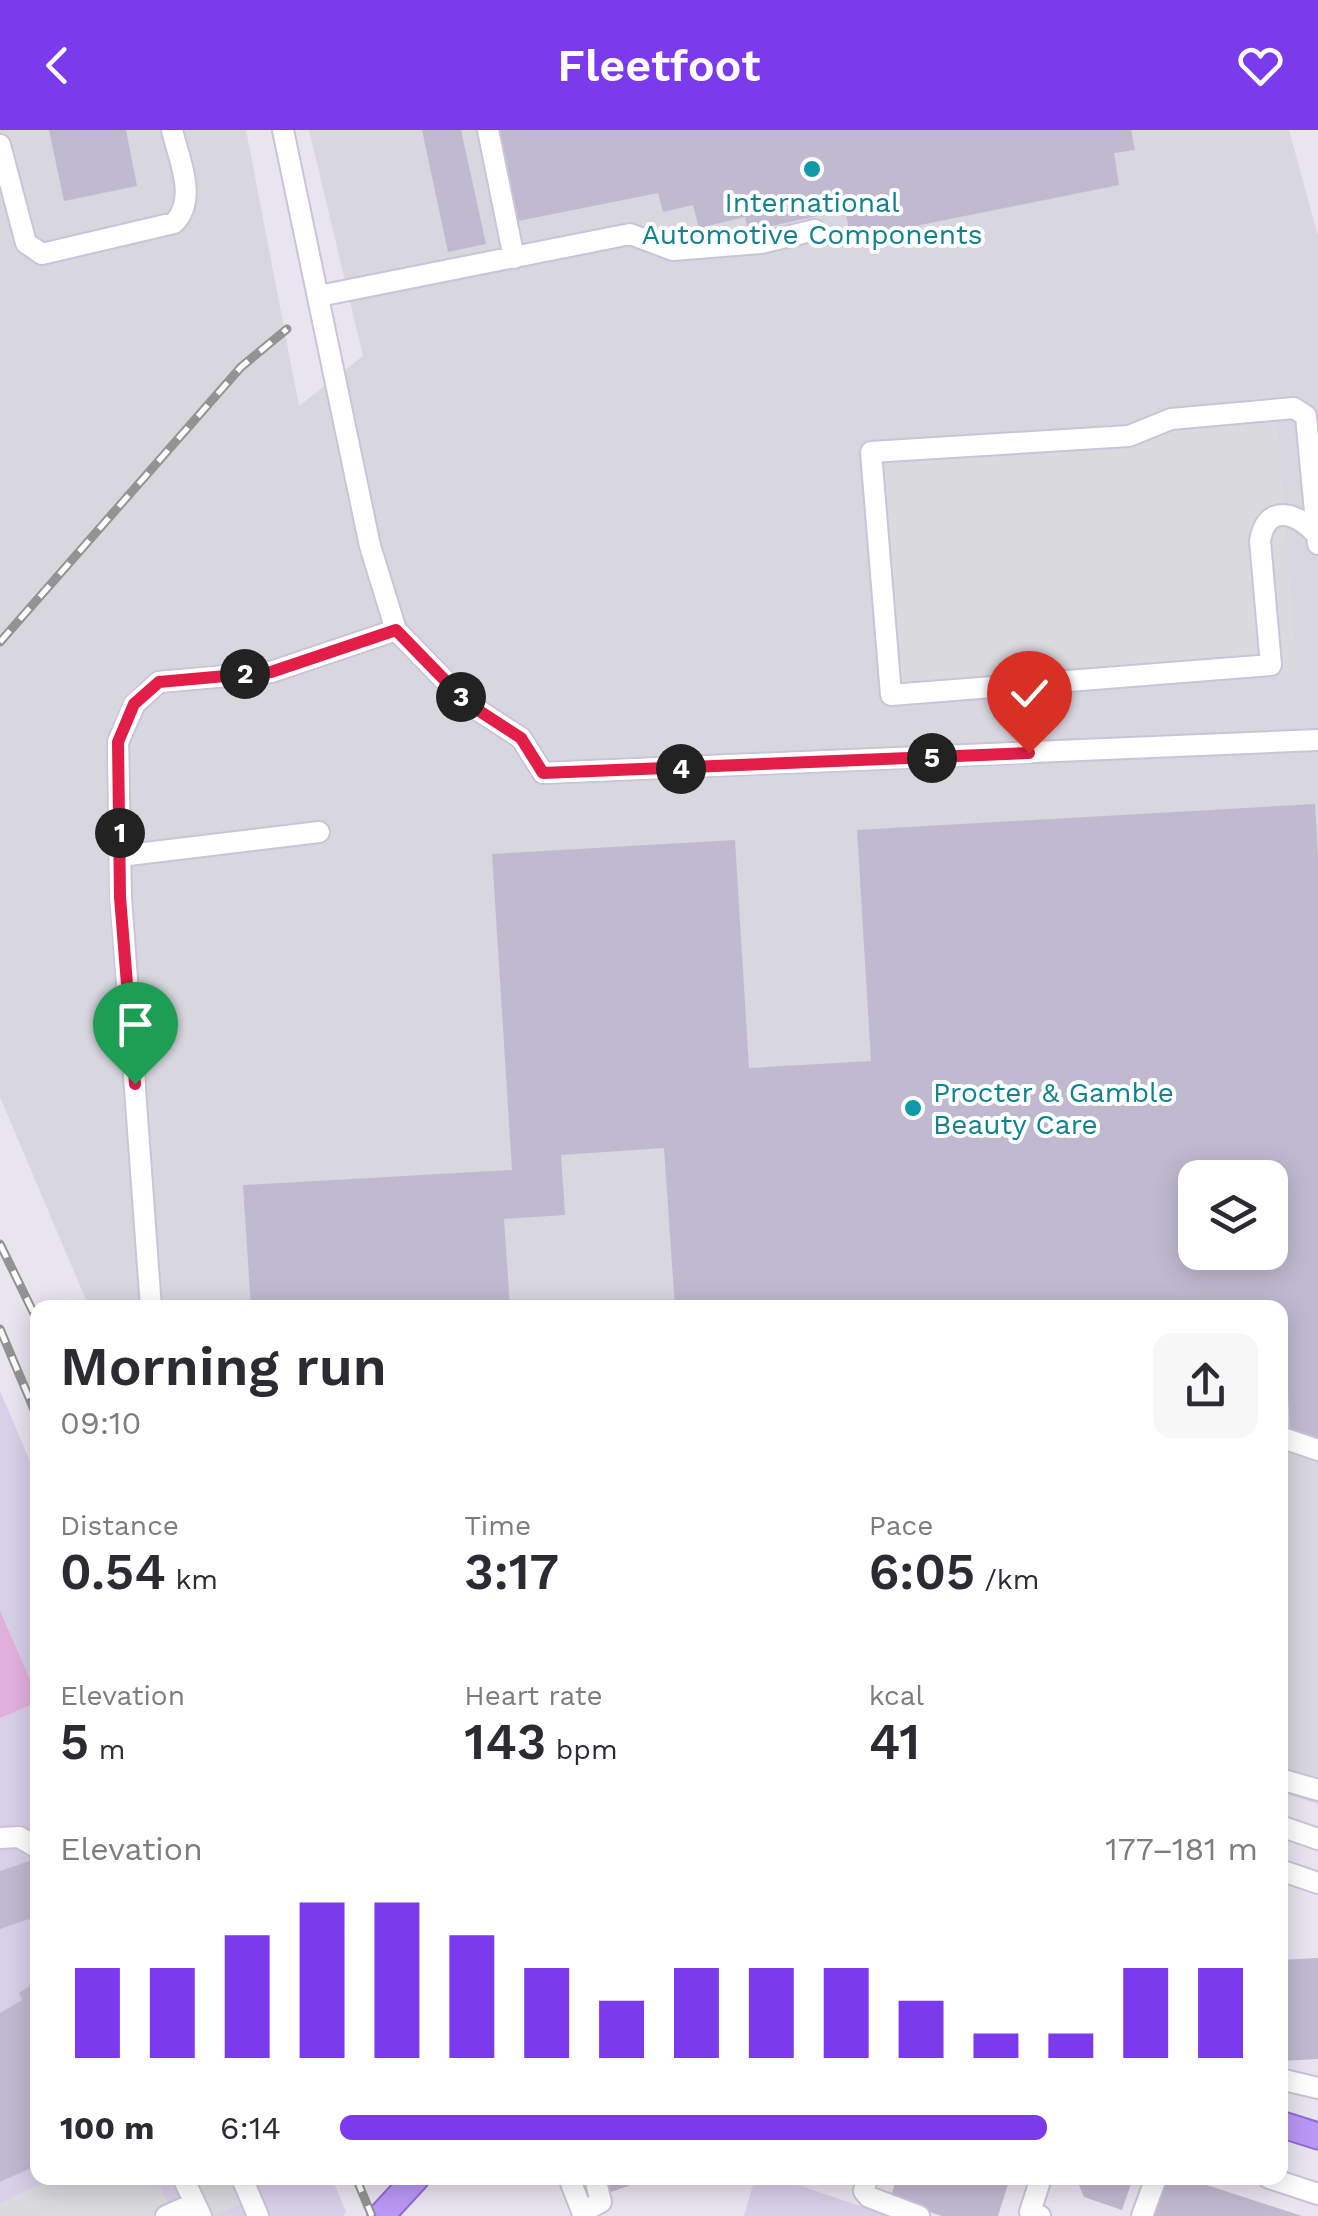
<!DOCTYPE html>
<html lang="en">
<head>
<meta charset="utf-8">
<style>
	body { margin:0; font-family:"Work Sans",sans-serif; background:#f7f7f7; color:#2b2b33; height:100vh; display:flex; flex-direction:column; font-size:38px; white-space:nowrap }
	* { box-sizing:border-box; margin:0 }
	p { font-size:32px; color:#7c7c81 }
	.icon { flex:none; width:55px; height:55px; fill:none; stroke:currentColor; stroke-width:2; stroke-linecap:round; stroke-linejoin:round }
	.map { position:relative; flex:1; overflow:hidden }
	.drawer { position:absolute; left:30px; top:1170px; width:1258px; height:885px; display:flex; flex-direction:column; background:#fff; border-radius:20px; box-shadow:0 5px 25px #0003 }
	.drawer>* { flex:none }
	.tools { position:absolute; left:1178px; top:1030px; display:grid; gap:20px }
	.tools a { display:grid; place-items:center; width:110px; height:110px; border-radius:20px; background:#fff; box-shadow:0 5px 25px #0003; font-size:50px }
	.pin { position:absolute; display:grid; place-items:center; width:85px; height:85px; color:#fff; margin:-102px -42px; border-radius:50% 50% 50% 0; rotate:-45deg; box-shadow:0 0 10px #0007 }
	.pin .icon { rotate:45deg }
	.km { position:absolute; width:50px; height:50px; margin:-25px; border-radius:50%; background:#222; color:#fff; font-size:28px; line-height:50px; text-align:center }
	.round { display:grid; place-items:center; flex:none; width:105px; height:105px; border-radius:20px; background:#f7f7f7 }
	.summary { display:flex; align-items:center; justify-content:space-between; height:170px; padding:0 30px }
	h1 { font-size:55px; font-weight:600; line-height:75px }
	.stats { display:grid; grid-template-columns:repeat(3,1fr); gap:15px; height:170px; padding:10px 30px }
	.stats div { display:grid; align-content:center }
	.stats b { font-size:50px; font-weight:600 }
	.stats small { font-size:28px; font-weight:400 }
	.stats p { font-size:28px }
	.chart { height:280px; padding:20px 30px }
	.chart p { display:flex; justify-content:space-between }
	.chart svg { width:100%; height:180px; margin-top:10px; stroke:#7c3aed; stroke-width:6 }
	ul { padding:0 30px; list-style:none; font-size:32px }
	li { display:grid; grid-template-columns:160px 120px 1fr; align-items:center; height:75px }
	li i { height:25px; border-radius:12px; background:#7c3aed }
	header { display:flex; justify-content:space-between; align-items:center; height:130px; padding:0 30px; background:#7c3aed; color:#fff; font-size:45px; font-weight:600 }
	.map>svg:first-child { display:block }
	.industrial { fill:#d8d6df; fill-rule:evenodd }
	.education { fill:#d8cfe8 }
	.green { fill:#e2b0dd }
	.parking { fill:#dad9de }
	.building { fill:#c0bad1; fill-rule:evenodd }
	.lines { fill:none; stroke-linecap:round; stroke-linejoin:round }
	.minor-casing { stroke:#cbc4d9; stroke-width:24 }
	.major-casing { stroke:#906ad8; stroke-width:29 }
	.minor { stroke:#fff; stroke-width:20 }
	.major { stroke:#ba98f5; stroke-width:25 }
	.rail-casing { stroke:#939393; stroke-width:9 }
	.rail { stroke:#fff; stroke-width:5; stroke-dasharray:15; stroke-linecap:butt }
	.route-casing { stroke:#fff; stroke-width:20 }
	.route { stroke:#e11d48; stroke-width:12 }
	.culture-dot { fill:#0f9aa8; stroke:#fff; stroke-width:4 }
	.labels { text-anchor:middle; stroke-width:8; stroke-linejoin:round; paint-order:stroke }
	.culture-label { font-size:28px; fill:#0d838f; stroke:#fff }
</style>
</head>
<body>
<header><svg class="icon" aria-label="back" viewBox="0 0 24 24"><path d="M15 5l-7 7 7 7"/></svg>Fleetfoot<svg class="icon" aria-label="heart" viewBox="0 0 24 24"><path d="M12 20l-8-8c-3-5 5-10 8-4 3-6 11-1 8 4z"/></svg></header>
<div class="map">
<svg width="1318" height="2086" viewBox="0 0 1318 2086">
	<rect width="100%" height="100%" fill="#e8e4f0"/>
	<path class="industrial" d="M0,0H246L299,276L363,226L309,0H1289L1318,106V1674L1280,1662V1178L89,1177L0,967ZM1195,1048H1270V1122H1195Z"/>
	<path class="education" d="M0,1261L38,1350V2048H332L346,2082L343,2086H0Z
		M780,2049L890,2086H744L753,2055Z"/>
	<path class="green" d="M0,1481L38,1568L37,1572L0,1588Z"/>
	<path class="parking" d="M1275,263L1297,541L883,573L865,314L1122,297L1162,280L1230,274Z
		M52,2048H156L174,2086H0V2073Z
		M195,2048H244L254,2068L214,2086Z"/>
	<path class="building" d="M49,0H126L137,56L64,71Z
		M422,0H461L486,114L448,122Z
		M500,0H1131L1135,20L1114,23L1119,55L851,109L845,80L748,101L745,87L699,98L693,75L663,82L658,63L518,91Z
		M1315,674L1318,729V1313L1290,1298L1288,1264H1280V1178H675L664,1018L561,1025L565,1085L504,1089L510,1178H251L243,1055L512,1040L492,724L735,710L749,938L871,931L857,700ZM1195,1048H1270V1122H1195Z
		M35,1729L38,1786L0,1799V1741Z
		M1318,1828V1929L1280,1931V1830Z
		M38,1851V2035L0,2052V1883L22,1870L19,1863Z
		M606,2048H651L611,2062Z
		M897,2048H1010L998,2086H942L890,2069Z
		M1076,2048H1133L1122,2080L1084,2067Z
		M1161,2048H1185L1302,2086H1148Z"/>
	<g class="lines">
		<defs>
			<path id="minor" d="M283,0L370,416L396,500L467,573L521,608L543,643L1318,610
				M488,0L514,128
				M0,15L26,113L42,124L174,93C198,69 179,30 172,0
				M319,166L630,104L673,120L761,113L815,100
				M1316,404C1297,382 1266,373 1260,411L1271,535L891,565L871,322L1129,306L1171,289L1294,278L1306,286L1318,414
				M120,726L319,702
				M151,1178L121,767L118,612L135,574L159,552L271,542L396,500
				M1280,1307L1318,1320
				M1280,1649L1318,1660
				M1280,1696L1318,1709
				M0,1708L19,1707L38,1718
				M1280,1740L1318,1753
				M1280,1949L1318,1958
				M183,2048L201,2086
				M242,2048L258,2086
				M569,2048L584,2086
				M867,2048L864,2061L869,2067L919,2086
				M1269,2048L1318,2064
				M582,2082L601,2072L595,2048
				M166,2086L195,2073
				M1040,2086L1030,2082L1041,2048
				M1142,2086L1156,2048"/>
			<path id="major" d="M1280,1994L1318,2006
				M381,2086L416,2048"/>
		</defs>
		<use href="#minor" class="minor-casing"/>
		<use href="#major" class="major-casing"/>
		<use href="#minor" class="minor"/>
		<use href="#major" class="major"/>
		<defs>
			<path id="rail" d="M0,512L241,237L287,199
				M0,1114L38,1192
				M0,1199L38,1289
				M356,2048L372,2086"/>
		</defs>
		<use href="#rail" class="rail-casing"/>
		<use href="#rail" class="rail"/>
	</g>
	<g class="lines">
		<defs>
			<path id="route" d="M135,954L120,767L118,612L134,574L159,552L271,542L396,500L467,573L521,608L543,643L1029,623"/>
		</defs>
		<use href="#route" class="route-casing"/>
		<use href="#route" class="route"/>
	</g>
	<g class="culture-dot">
		<circle cx="812" cy="39" r="10"/>
		<circle cx="913" cy="978" r="10"/>
	</g>
	<g class="labels">
		<g class="culture-label">
			<text x="812" y="82">International<tspan x="812" dy="32">Automotive Components</tspan></text>
			<text x="933" y="972" text-anchor="start">Procter &amp; Gamble<tspan x="933" dy="32">Beauty Care</tspan></text>
		</g>
	</g>
</svg>
<div class="tools">
<a><svg class="icon" aria-label="layers" viewBox="0 0 24 24"><path d="M12 4l9 5-9 5-9-5zM3 14l9 5 9-5"/></svg></a>
</div>
<div class="pin" style="left:135px;top:954px;background:#1e9e55"><svg class="icon" aria-label="arrive" viewBox="0 0 24 24"><path d="M6 21V4h12l-3 4 3 4H6"/></svg></div>
<div class="pin" style="left:1029px;top:623px;background:#d93025"><svg class="icon" aria-label="check" viewBox="0 0 24 24"><path d="M5 12l5 5 9-10"/></svg></div>
<b class="km" style="left:120px;top:703px">1</b>
<b class="km" style="left:245px;top:544px">2</b>
<b class="km" style="left:461px;top:567px">3</b>
<b class="km" style="left:681px;top:639px">4</b>
<b class="km" style="left:932px;top:628px">5</b>
<section class="drawer">
<div class="summary"><div><h1>Morning run</h1><p>09:10</p></div><a class="round"><svg class="icon" aria-label="share" viewBox="0 0 24 24"><path d="M12 15V3M7 8l5-5 5 5M5 13v7h14v-7"/></svg></a></div>
<div class="stats">
<div><p>Distance</p><b>0.54<small> km</small></b></div>
<div><p>Time</p><b>3:17</b></div>
<div><p>Pace</p><b>6:05<small> /km</small></b></div>
</div>
<div class="stats">
<div><p>Elevation</p><b>5<small> m</small></b></div>
<div><p>Heart rate</p><b>143<small> bpm</small></b></div>
<div><p>kcal</p><b>41</b></div>
</div>
<div class="chart"><p><span>Elevation</span>177–181 m</p>
<svg viewBox="0 0 160 44" preserveAspectRatio="none"><path d="M5 44V22M15 44V22M25 44V14M35 44V6M45 44V6M55 44V14M65 44V22M75 44V30M85 44V22M95 44V22M105 44V22M115 44V30M125 44V38M135 44V38M145 44V22M155 44V22"/></svg>
</div>
<ul>
<li><b>100 m</b>6:14<i style="width:77%"></i></li>
</ul>
</section>
</div>
</body>
</html>
